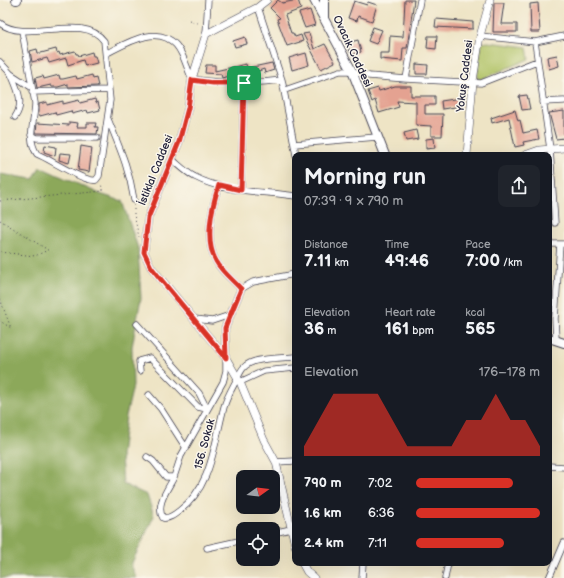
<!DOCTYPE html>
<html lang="en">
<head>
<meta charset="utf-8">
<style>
	body { margin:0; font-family:"Balsamiq Sans",sans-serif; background:#20242c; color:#f1f3f6; height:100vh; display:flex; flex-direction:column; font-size:15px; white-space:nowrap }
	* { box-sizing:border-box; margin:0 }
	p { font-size:13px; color:#9ea1a6 }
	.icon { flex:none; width:22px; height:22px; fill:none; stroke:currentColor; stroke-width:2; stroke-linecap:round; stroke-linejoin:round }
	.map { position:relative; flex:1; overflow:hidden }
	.sheet { position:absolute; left:292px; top:152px; width:260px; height:414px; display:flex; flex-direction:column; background:#171b24; border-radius:8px; box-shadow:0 4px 16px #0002 }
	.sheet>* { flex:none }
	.needle { width:26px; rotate:75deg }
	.controls { position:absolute; left:236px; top:470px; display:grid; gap:8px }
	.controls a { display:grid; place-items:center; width:44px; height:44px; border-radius:8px; background:#171b24; box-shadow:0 4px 16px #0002; font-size:20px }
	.pin { position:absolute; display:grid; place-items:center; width:34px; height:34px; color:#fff; margin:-17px; border-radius:8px; box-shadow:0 2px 6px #0006 }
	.round { display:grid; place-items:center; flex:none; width:42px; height:42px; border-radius:8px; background:#20242c }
	.headline { display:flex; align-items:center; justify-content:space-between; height:68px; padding:0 12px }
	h1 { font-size:22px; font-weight:600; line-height:30px }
	.figures { display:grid; grid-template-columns:repeat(3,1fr); gap:6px; height:68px; padding:4px 12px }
	.figures div { display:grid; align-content:center }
	.figures b { font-size:17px; font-weight:600 }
	.figures small { font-size:11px; font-weight:400 }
	.figures p { font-size:11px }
	.chart { height:112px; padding:8px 12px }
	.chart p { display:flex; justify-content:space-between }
	.chart svg { width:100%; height:72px; margin-top:4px; fill:#d93025; opacity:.7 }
	ul { padding:0 12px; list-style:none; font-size:13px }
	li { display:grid; grid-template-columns:64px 48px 1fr; align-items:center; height:30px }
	li i { height:10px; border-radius:5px; background:#d93025 }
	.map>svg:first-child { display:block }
	.green { fill:#b0c265; stroke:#697250 }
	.forest { fill:#8ca85a; stroke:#57654a }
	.building { fill:#e4a291 }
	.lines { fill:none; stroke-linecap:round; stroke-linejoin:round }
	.minor-casing { stroke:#413f50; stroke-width:7 }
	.tertiary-casing { stroke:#413f50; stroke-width:8 }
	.secondary-casing { stroke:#413f50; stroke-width:10 }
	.path { stroke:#413f50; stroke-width:1; stroke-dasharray:1 3; stroke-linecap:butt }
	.minor { stroke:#fff; stroke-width:5.5 }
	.tertiary { stroke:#fff; stroke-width:7 }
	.secondary { stroke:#fff; stroke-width:8 }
	.route-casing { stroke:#fff; stroke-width:8 }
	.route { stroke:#d93025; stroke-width:5 }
	.labels { text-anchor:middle; stroke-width:3; stroke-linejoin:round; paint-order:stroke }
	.street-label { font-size:11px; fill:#22223b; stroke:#fbf7ec }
</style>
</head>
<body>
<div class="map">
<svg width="564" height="578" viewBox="0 0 564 578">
	<rect width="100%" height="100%" fill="#fbf7ec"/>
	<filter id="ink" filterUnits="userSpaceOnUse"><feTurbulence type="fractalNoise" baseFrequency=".025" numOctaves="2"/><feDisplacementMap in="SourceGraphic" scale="8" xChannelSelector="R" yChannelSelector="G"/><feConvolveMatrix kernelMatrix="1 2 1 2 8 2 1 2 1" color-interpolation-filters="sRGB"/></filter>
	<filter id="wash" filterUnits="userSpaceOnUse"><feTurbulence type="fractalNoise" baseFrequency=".012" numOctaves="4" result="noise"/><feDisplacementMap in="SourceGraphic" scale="16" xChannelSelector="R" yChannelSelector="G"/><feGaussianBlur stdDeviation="0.9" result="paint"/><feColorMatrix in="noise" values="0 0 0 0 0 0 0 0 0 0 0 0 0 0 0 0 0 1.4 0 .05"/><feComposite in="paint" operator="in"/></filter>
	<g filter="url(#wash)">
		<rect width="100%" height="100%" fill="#eee4c5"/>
		<path class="green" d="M488,42L527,47L529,59L479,80L477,77L482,43Z"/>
		<path class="forest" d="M40,167L100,194L122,201L138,248L141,298L132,347L133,386L126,416L121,455L123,484L147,495L154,516L131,565L137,578H0V174L33,179Z"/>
		<g id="blocks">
			<path class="building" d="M278,0L282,3L298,0L301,9L285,15L291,33H293L295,37L301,35L303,41L287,46L277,19L280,18L270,8Z
				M405,0H414L407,48H403L402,61L380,59V53H389L390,36L403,37Z
				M354,1L367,5L368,2L377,5L372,21L358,16L357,21L348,18Z
				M494,3H504L501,24H517V32H493Z
				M538,3L540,32H531L530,4Z
				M310,10L315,25L305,28L299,13Z
				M436,19L473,22V29L435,27Z
				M373,27L382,30L376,44L368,41Z
				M309,33L314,49L325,44L335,62L321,69L303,34Z
				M428,36H437L436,49L427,48Z
				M245,37L247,44L235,47L233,41Z
				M358,40L361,52L351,55L347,43Z
				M37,49L38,53H41L56,49L57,53L59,52L60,55L75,51L76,54H78L79,56L92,52L93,56H95L97,63L85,66L83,60L68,65L66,58L49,63L47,58L32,62L30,51Z
				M306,53L309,65L292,70L289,58Z
				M557,55L559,66L549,69L547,57Z
				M272,63L274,70L265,73L264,69L250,74L248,68Z
				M246,64L248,72L237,75V73L222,78L221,74L205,73L206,65H215V71Z
				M416,64L428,65L427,74H416Z
				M59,75L60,79H63L76,76L77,79L92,75L93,79L96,78L98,86L68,87V84L58,87H52L51,85L37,88L35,78L43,76L44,79Z
				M395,86H411V96H435V105H425V114H443L442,136H431V126L416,125V102L397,101L399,107L379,113L375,100L372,102L368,91L378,88L379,91Z
				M527,95L530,109L522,110L519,96Z
				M461,98L462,106L442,109L441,101Z
				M95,99L96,103L98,102L100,110L88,113L87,110L72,114L71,111L56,115L55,112L40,116L39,112V104L47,102V105L63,101V104L79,100L80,103Z
				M515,110L518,121L520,120L523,133L537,130L539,139L523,142L524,145L515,147L509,118L492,123L491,118Z
				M564,111V138L556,139L549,113Z
				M69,122L78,123L77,127H87V123H96L95,127H98L97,134L36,133L37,123L69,125Z
				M416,130L418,139L406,141L404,133Z
				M434,138L435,148L426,149V139Z
				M45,145L56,147L55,156L44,152Z
				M81,146L92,148L89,172L78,170Z
				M60,153L71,154L69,163L59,160Z"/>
		</g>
	</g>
	<g filter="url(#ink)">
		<use href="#blocks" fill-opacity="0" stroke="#413f50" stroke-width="1"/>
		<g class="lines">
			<defs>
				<path id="minor" d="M258,7L282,80L296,155
					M0,23C25,44 84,12 104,41L110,100L99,176L96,180C85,183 50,159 37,154C26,138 35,121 35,103L22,31
					M206,34L208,0
					M480,36L535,42L564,36
					M535,42L550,149L555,223
					M107,53C127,43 157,24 176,45C184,54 187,69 192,79C223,84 252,84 282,80
					M0,62L11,74L31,87
					M11,74C17,88 25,103 15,117
					M406,79L420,0
					M285,90L340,71H352L369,76L406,79L481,83L537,61
					M32,92L109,90
					M543,102L564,101
					M108,119C120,149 129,168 134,200
					M31,135L37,138H97
					M295,144L377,137
					M173,160C180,166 187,173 195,177C225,193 263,191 295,196
					M219,185C212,206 204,241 216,261C221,272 233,280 241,289L253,282L295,274
					M241,190L244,83
					M549,244H564
					M195,319L212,321L230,315
					M137,324L199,393L207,409
					M556,340L555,319L560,244
					M140,371L139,361L150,358L198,407L207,409
					M240,382L264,371L295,368
					M149,395L161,409L186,448
					M147,457L153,461L166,477H174L181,456L223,382L226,371V360
					M276,462L295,461
					M549,466L564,467
					M174,477C168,489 155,505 163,518C169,519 174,515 179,511C212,487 214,444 224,407C227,396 233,387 238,377C241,371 243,366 250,363C259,358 284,358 295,357
					M273,533L291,529
					M207,548L243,540
					M362,578L363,563
					M445,578L448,563
					M549,578L564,543"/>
				<path id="tertiary" d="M467,155L473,81L480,36L490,0
					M525,155L539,150L564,148
					M241,289L225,328L226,358L240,382L264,440L276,462L295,545
					M226,358L151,267L144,252L148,218L179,142L188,108L192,79L206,34L258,7L267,0
					M302,563L307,572L314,578"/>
				<path id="secondary" d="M16,0H17
					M314,0L352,71L385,155
					M324,17V0
					M549,338L564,343"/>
			</defs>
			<use href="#minor" class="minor-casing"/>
			<use href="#tertiary" class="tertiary-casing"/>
			<use href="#secondary" class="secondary-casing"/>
			<path class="path" d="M189,20L200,24
				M0,201L103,191L101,184
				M134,205V215L139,237
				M0,220L48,250L35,256L0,252
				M0,299L11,328L0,321"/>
			<use href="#minor" class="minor"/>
			<use href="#tertiary" class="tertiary"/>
			<use href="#secondary" class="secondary"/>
		</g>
	</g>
	<g class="lines" filter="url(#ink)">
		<defs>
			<path id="route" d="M192,80L213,83H244L241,190L219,185C212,206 204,241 216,261C222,272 233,280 241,289L225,328L226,358L163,282L151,267L144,252L148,218L179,142L188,108Z"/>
		</defs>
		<use href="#route" class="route-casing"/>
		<use href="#route" class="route"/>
	</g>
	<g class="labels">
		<g class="street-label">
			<text transform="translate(353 51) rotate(65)" y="4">Ovacık Caddesi</text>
			<text transform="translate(464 76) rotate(-83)" y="4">Yokuş Caddesi</text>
			<text transform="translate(155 170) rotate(-68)" y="4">İstiklal Caddesi</text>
			<text transform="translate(204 444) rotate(-75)" y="4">156. Sokak</text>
		</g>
	</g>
</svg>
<div class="controls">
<a><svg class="needle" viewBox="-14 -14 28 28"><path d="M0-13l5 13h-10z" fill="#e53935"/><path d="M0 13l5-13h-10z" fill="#9ea1a6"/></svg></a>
<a><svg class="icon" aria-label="locate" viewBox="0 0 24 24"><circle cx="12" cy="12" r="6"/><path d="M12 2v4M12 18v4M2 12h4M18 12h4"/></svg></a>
</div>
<div class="pin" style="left:244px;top:83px;background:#1e9e55"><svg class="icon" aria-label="arrive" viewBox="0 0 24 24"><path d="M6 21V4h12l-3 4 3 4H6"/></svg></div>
<section class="sheet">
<div class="headline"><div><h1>Morning run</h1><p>07:39 · 9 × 790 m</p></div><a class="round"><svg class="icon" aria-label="share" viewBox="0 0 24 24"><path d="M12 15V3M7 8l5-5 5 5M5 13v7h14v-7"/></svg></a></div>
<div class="figures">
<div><p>Distance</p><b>7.11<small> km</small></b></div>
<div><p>Time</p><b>49:46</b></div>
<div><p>Pace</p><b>7:00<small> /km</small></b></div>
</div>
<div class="figures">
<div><p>Elevation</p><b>36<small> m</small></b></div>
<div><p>Heart rate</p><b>161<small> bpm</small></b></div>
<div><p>kcal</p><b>565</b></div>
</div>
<div class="chart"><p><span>Elevation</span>176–178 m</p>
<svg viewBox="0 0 160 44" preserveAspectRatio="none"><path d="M0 44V38L10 22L20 6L30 6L40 6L50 6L60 22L70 38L80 38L90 38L100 38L110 22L120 22L130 6L140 22L150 22L160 38V44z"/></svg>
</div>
<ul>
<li><b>790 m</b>7:02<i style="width:78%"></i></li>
<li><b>1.6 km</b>6:36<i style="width:100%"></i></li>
<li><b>2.4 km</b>7:11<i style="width:71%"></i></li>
</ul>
</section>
</div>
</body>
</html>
